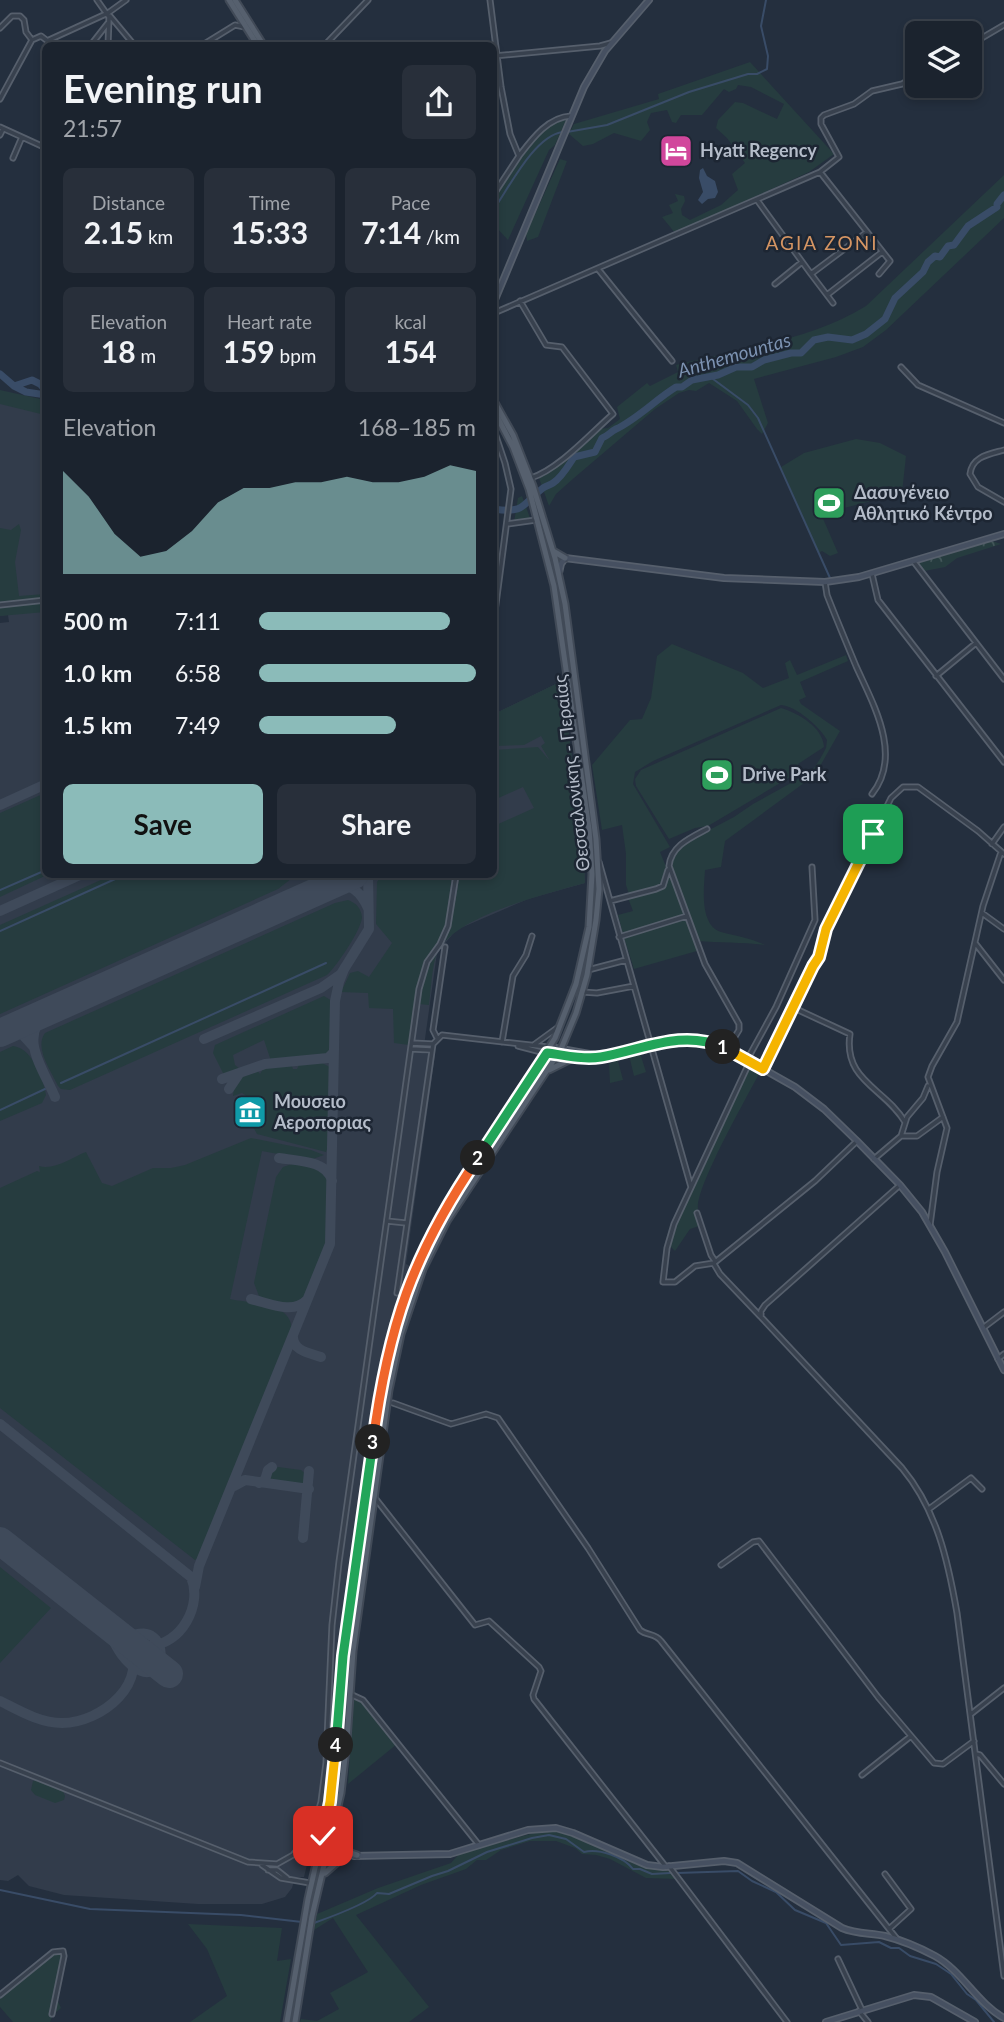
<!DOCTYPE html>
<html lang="en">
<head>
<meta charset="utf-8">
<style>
	body { margin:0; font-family:Lato,sans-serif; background:#282f3a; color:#f1f3f6; height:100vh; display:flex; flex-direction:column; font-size:26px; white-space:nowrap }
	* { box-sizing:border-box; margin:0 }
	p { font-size:23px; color:#a0a4aa }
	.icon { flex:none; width:38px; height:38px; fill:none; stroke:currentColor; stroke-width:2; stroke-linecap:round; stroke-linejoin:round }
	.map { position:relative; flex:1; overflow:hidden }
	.drawer { position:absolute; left:42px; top:42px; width:455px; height:836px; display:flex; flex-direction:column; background:#1b232e; border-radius:10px; box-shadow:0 4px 10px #0003,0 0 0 2px #39404a }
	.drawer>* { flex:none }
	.fabs { position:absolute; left:905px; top:21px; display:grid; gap:14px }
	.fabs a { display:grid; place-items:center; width:77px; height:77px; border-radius:10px; background:#1b232e; box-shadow:0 4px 10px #0003,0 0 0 2px #39404a; font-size:35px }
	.pin { position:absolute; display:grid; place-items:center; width:60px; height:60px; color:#fff; margin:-30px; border-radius:14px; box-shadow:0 4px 10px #0006 }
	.km { position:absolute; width:35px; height:35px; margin:-18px; border-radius:50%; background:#222; color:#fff; font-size:19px; line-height:35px; text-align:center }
	.round { display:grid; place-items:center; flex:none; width:74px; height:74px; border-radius:10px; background:#282f3a }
	.headline { display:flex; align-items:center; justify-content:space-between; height:119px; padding:0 21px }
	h1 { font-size:38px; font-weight:700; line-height:52px }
	.metrics { display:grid; grid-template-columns:repeat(3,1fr); gap:10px; height:119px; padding:7px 21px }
	.metrics div { display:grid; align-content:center; border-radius:10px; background:#282f3a; text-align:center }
	.metrics b { font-size:30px; font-weight:700 }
	.metrics small { font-size:19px; font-weight:400 }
	.metrics p { font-size:19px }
	.chart { height:196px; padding:14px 21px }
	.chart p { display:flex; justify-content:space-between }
	.chart svg { width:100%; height:126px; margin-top:7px; fill:#8bbbb9; opacity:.7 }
	.cta { display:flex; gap:14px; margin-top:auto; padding:14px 21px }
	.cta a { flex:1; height:80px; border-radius:10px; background:#8bbbb9; color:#111; font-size:28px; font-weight:700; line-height:80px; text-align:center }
	.cta a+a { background:#282f3a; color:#f1f3f6 }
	ul { padding:0 21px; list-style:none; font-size:23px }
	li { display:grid; grid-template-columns:112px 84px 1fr; align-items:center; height:52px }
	li i { height:18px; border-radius:9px; background:#8bbbb9 }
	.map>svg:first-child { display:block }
	.airport { fill:#323c4b }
	.green { fill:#263c3f }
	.forest { fill:url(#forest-crowns) }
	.water { fill:#394c67 }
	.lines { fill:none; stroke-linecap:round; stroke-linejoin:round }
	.stream { stroke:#394c67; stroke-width:2 }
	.river { stroke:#394c67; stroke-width:7 }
	.taxiway { stroke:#3f4a5a; stroke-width:10 }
	.runway { stroke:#3f4a5a; stroke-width:28 }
	.street-casing { stroke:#565f6c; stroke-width:7 }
	.secondary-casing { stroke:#565f6c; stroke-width:8 }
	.primary-casing { stroke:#414a57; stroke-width:9 }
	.street { stroke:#38414e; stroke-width:3.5 }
	.secondary { stroke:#465061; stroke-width:4.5 }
	.primary { stroke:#56606e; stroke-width:5 }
	.split-1-casing { stroke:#fff; stroke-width:14 }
	.split-2-casing { stroke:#fff; stroke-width:14 }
	.split-3-casing { stroke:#fff; stroke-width:14 }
	.split-4-casing { stroke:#fff; stroke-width:14 }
	.split-5-casing { stroke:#fff; stroke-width:14 }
	.split-1 { stroke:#f5b400; stroke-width:9 }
	.split-2 { stroke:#22a559; stroke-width:9 }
	.split-3 { stroke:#f0652b; stroke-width:9 }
	.split-4 { stroke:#22a559; stroke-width:9 }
	.split-5 { stroke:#f5b400; stroke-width:9 }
	.labels { text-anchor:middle; stroke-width:5; stroke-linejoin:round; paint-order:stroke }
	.poi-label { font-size:18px; font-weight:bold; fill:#b4bcc9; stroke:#1d2633; text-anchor:start }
	.street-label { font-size:18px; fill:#b4bcc9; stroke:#1d2633 }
	.neighbourhood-label { font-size:19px; letter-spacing:2px; fill:#d59563; stroke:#1d2633 }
	.water-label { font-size:19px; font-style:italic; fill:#7c92b1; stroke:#1d2633 }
</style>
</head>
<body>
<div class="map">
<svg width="1004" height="2022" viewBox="0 0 1004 2022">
	<defs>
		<pattern id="forest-crowns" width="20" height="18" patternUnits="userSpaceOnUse" patternTransform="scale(1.75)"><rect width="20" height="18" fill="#263c3f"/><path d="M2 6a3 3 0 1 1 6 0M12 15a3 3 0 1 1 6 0" fill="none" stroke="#435659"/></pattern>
	</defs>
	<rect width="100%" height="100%" fill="#242f3e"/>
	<path class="airport" d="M0,402L45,412L46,875H494V714L562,681L583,842L585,883L528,899L456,930L437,953L423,1053L435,1055L406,1264L410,1266L390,1320L376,1380L341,1637L324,1795L304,1877H295L292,1888L285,1897L262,1904H198L64,1895L29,1886L18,1875L8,1881L0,1880V623L9,622L8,615L0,616Z"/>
	<path class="green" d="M750,62L834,154L809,172L675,233L662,217L673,213L669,205L678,201L675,194L684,196L685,201L681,209L682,215L690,220L721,205L738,190L732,174L745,163L727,138L716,128L718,120L735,102L743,103L777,119L784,104L751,87L738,85L736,89L729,92L724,89L702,115H681L676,123L672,122L667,110L651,113L647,122L650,130L641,141L614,133L593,144L583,146L569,134L574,124L659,99L658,94Z
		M560,119L566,120L555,145L549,150L508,240L494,225V196L528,147L549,125Z
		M560,159L567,161L538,237L527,241L526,234Z
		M1004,175V218L886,330L863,347L836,357L754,379L768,423L762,434L757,429L737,401L709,383L696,391L689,390L679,393L655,409L574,478L556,494L549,506L539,478L599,429L608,428L620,419L617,407L647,383L650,386L678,372L676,365C739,349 811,340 866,306Z
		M0,390L45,400V415L0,404Z
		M856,439L880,443L906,456L902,493L821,514L838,553L830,556L822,551L818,553L781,467L804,453Z
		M522,496L530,518L514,522L518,498Z
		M19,524L21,530L15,562L19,596L45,594V598L0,602V528L11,530Z
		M45,601V612L0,616V605Z
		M672,644L743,673L763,688L789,678L785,663L790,660L797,675L846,655L848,661L800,682L806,697L799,700L801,704L840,731L815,775L725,841L721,867L705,870C704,888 699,925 721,932C737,936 750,938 765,945C742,942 720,943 697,941L672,874L673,860L679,850L692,839L734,817L753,804L800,778L814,768L820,759L826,748L827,740C820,727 796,706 781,705L653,761L635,772L633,784L670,847L660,852L667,869C660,892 650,890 629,894L626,885V854L622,825L602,830L592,765L630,720L642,719L651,698L657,656Z
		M562,681L583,842L585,883C546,894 457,915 438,951C432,963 431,991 429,1005L419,1004L427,965L450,930L460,875H494V826L534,808L523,787L494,800V750L538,747L550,761L541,746L545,743L541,736L524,745L494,746V714Z
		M781,708C798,713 823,727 824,747L798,764L802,770L708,826L695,828L669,839L636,786L635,779L641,770Z
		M45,793L46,875H47L0,897V813Z
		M669,874L685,917L623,934L618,915L633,911L628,898C647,894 663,895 669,874Z
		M112,875H296L278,889L0,1014V925Z
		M382,875H452L445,929L440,942L423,968L409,1045L394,1043L393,1009L369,1008L368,993L341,992L350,973L358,971L369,977L392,943L376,924L377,882Z
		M348,900C356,903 361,908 362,917C362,929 336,967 327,975L70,1090L61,1089L58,1086C51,1071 34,1048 45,1033L335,903Z
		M687,919L697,951L634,969L624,938Z
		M324,996L332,1001L331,1054L271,1061L264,1040L233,1055L235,1065L241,1070L224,1075L213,1053L215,1045Z
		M13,1046C32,1048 43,1078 46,1095L42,1103L0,1121V1052Z
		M640,1053L646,1072L634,1076L629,1055Z
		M316,1060L330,1067L329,1143L326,1152L257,1134L249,1119L258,1115L250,1098L242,1093L233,1096C234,1081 243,1074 257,1070L260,1074L264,1067L291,1064L293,1069H297L301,1061Z
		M616,1060L618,1061L623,1080L610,1083L609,1064Z
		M751,1068L760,1072C748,1095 695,1188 698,1209L694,1212L699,1226L690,1229L675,1251L669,1245L681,1213L747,1071Z
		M251,1138L311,1150L324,1155L310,1160L262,1151L230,1299C251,1304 290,1301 292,1329L199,1557L195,1560L0,1408V1188L37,1171L40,1172L39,1166C54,1171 72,1157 86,1152L102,1183L112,1186L153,1168H171L185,1165Z
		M292,1164C308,1165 323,1167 329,1184L326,1246L306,1294C295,1309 278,1305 263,1298L259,1296L254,1283L276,1177L283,1167Z
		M278,1467L301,1470L308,1476V1482L301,1487L272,1482L269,1478V1472Z
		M0,1567L51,1608L0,1663Z
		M354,1691L397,1744L348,1784Z
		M41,1780L62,1789L65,1796L64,1800L55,1803L35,1795L31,1790L33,1781Z
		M541,1831C579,1830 609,1856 644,1867C653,1869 662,1869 671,1870L678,1879L646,1878L610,1859L596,1855L582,1854L575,1848L556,1841H530L501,1850L486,1860H477L466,1869L421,1885L356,1915L429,2007L409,2022H300L301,2019L317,2021L339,2009L330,1993L368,1972L333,1918L314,1930L317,1914L378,1888L451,1863L459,1854Z
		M188,1924L282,1928L277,1961L291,1959L280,2022H190L227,1996L207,1949Z
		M54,1953H63L56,1997L61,2008L53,2015L50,2022H13L0,2007V1998Z"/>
	<path class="forest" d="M992,541L1001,544L957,558L945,567L924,571L918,563Z"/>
	<path class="water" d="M703,168L707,176L715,181L718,192L715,198L708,199L702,204L698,200L703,192L699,178L700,170Z"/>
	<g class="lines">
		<path class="stream" d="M567,132L607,125L689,92L748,74H757L767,69L768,56L761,26L766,0
			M494,209C510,186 534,137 562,132
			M709,376L748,405L758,418L830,578
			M0,890L46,870
			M0,931L124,875
			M61,1083L326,963
			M0,1110L45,1089
			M677,1873L738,1871L752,1881L776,1892L795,1910L826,1923L841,1945L879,1942L891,1948H899L910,1956L936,1964L951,1974L967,1994L976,2000L994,2022
			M0,1890L90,1909L241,1915L302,1922
			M314,1923C328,1918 369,1903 377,1893L389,1894L432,1876L448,1871L487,1852L532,1838L549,1835L566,1839L584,1852C599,1848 624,1857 633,1869H640L652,1874L670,1873"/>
		<path class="river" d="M0,374L14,386L32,380L40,384L46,391
			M14,386L26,392L46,395
			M494,509C526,514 522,504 543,488C546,486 550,485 553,483C562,477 568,466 574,457L595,452L602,438C608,436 610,432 616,429C637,419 655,400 676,387H682L692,380L718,375L736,367H752L764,360L791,353H801L814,340L828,337L852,340L866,334L885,319L895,298L923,272L928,262L935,256L940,257L948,246L954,245L968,226L997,207V204L1004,195"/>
		<path class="taxiway" d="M0,805L46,784
			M333,884C351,883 361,892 368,908
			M303,898L333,875
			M0,911L80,875
			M48,1012C17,1036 43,1068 55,1097
			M7,1030L22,1034L33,1046
			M204,1039L321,988L341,974L369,929L368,875
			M222,1079L265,1064L328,1058L334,1052
			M229,1089L239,1074
			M279,1158C297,1161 327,1160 332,1181
			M251,1299C269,1303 293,1315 307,1300
			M293,1337C293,1351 310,1353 321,1357
			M0,1424L191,1577C203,1605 181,1645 149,1646C137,1646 128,1640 118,1634
			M259,1483L265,1480L268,1470L272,1467
			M234,1486L245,1480L309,1489
			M303,1538L309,1471
			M195,1587L199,1566L330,1244L335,1001L339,982L345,967
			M104,1623C113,1640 122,1663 141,1671C159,1679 168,1648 153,1637C142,1629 132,1638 121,1635
			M0,1701C20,1711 40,1723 62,1723C101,1723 153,1682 126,1640"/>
		<path class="runway" d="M0,1033L354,875
			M0,1541L169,1674"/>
		<defs>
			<path id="street" d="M97,0L109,17L108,46
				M490,0L501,87L510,134L519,156C532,139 548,117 571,116
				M110,16L135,46
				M0,28L12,16H20L24,20L26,32L32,40
				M49,40L108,13L126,0
				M970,45L1004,25
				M90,46L108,23
				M201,46L235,25L245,27
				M324,46L368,0
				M494,56L600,46L611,43
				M0,99L32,40L41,36L54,46
				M0,127L46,148
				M0,135L3,129
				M13,158L22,137
				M820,172L890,261L879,274
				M494,194L519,156
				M757,200L811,274L867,232
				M598,269L672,361
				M811,274L833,303
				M775,284L802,262
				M827,295L882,252
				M520,301L546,345L562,347L613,414C590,434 559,469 531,478
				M494,313L820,172L839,157L821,124V118L824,115L854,104L872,91L902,84L917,75
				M901,367L918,385L1004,423
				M494,430L505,463L511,489L494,619
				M1004,450C990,454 972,456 970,474L978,487L1004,502
				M507,524L536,520
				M914,562L1004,679
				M872,574L878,600L1004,762
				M825,582L827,595C836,618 846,642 856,666C873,704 903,755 872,794
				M0,605L46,600
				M936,676L976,643
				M707,829C690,838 671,846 669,866L705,964L739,1024V1030L728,1048
				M992,844L1004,827
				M599,862L691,1187
				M610,901L656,889L663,886L668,870
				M982,913L1004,929
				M619,937L687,916
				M975,943L1004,980
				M588,970L626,960
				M582,992L597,993L634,986
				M794,1008L850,1034C843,1081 885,1088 905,1122
				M437,1038L433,1030L445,947
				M502,1042L513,976L526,955L532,936
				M412,1043L433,1044
				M535,1044L557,1028
				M518,1046L545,1053
				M411,1049L430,1050
				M747,1060L776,1007L815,920L812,867
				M750,1061L674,1224L667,1248L663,1282H675L695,1266L714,1263L815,1181L857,1141
				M763,1069L813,966L819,957L826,929L891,798L903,787H918L978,831L1004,854
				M901,1136H917L943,1117
				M874,1159L901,1136L907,1117L923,1098L928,1086
				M900,1185L765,1305L761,1311V1317L902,1468C937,1510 948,1561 957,1613L1004,1976
				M697,1213L711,1255L715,1261
				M387,1221L406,1223
				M930,1225L937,1172L947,1128L928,1077L932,1066L957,1022L983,906L1001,852
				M714,1264L720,1274L760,1316
				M397,1293L433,1044L442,1035L548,1047
				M983,1328L1004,1312
				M998,1359L1004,1354
				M393,1403L451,1424L486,1414L498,1418L588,1548L640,1630C647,1636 655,1633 661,1641L897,1939
				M375,1498L475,1625L489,1621L539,1667L541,1671L533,1695L534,1699L666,1867
				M929,1509L971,1478L982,1489
				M721,1565L753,1542L759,1541L878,1697L934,1763L943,1764L974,1741
				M350,1694L363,1700L479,1845
				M971,1714L1004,1688
				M976,1754L980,1755L1004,1784
				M0,1763L248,1862L277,1864L293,1855L312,1832L321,1802L326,1763L332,1625L339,1562L419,989L427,962L440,944L448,926L456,875
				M862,1775L911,1736
				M262,1865L281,1878L310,1883
				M669,1866L787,2022
				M268,1870H277L287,1878
				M885,1874L911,1909L889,1929
				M838,1959L862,2010
				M0,1995L53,1952L63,1951L64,1956L52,2014
				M859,2011L868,2022"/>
			<path id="secondary" d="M494,302L584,87L605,51L649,0
				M559,573L561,564L565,558L724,578L825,582L859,577L1004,534
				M550,1047L595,1055
				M547,1053L598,1058L676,1040L700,1039L728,1049L795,1087L824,1109L857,1141L900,1185L922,1212L945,1252L1004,1370
				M354,1856L450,1854L528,1830L556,1828L573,1833L647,1865L663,1867L724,1861L737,1863L842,1928C856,1934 870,1933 885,1936C901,1940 920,1948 935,1956C962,1971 977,2003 1004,2018
				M826,2022L914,1995L931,1997L975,2022"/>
			<path id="primary" d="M229,0L258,46
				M235,0L264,46
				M553,551L565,558
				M549,1070L575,1057
				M333,1836L338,1849L357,1855
				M323,1837L332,1855L347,1857
				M325,1873L341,1859
				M287,2022L308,1899L330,1802L343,1656L378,1406L392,1334L412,1274L435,1226L555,1038L576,984L589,927L592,874L589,829L554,586L529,489L513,447L494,411
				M295,2022L312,1916L341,1793L347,1740L353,1651L389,1390L401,1334L423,1269L447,1221L561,1049L576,1013L587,975L596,920L599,889L596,839L565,604L555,558L533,486L513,435L494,401"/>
		</defs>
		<use href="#street" class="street-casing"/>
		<use href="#secondary" class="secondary-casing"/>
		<use href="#primary" class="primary-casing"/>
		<use href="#street" class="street"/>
		<use href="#secondary" class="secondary"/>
		<use href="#primary" class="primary"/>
	</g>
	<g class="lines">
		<defs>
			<path id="split-1" d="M723,1047L763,1069L813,966L819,957L826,929L873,834"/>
			<path id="split-2" d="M478,1158L547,1053C565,1055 583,1060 601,1057C643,1050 681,1029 723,1047"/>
			<path id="split-3" d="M373,1442C388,1327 412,1255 478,1158"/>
			<path id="split-4" d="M336,1745L343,1656L373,1442"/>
			<path id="split-5" d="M323,1836L330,1802L336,1745"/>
		</defs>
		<use href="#split-1" class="split-1-casing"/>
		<use href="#split-2" class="split-2-casing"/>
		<use href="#split-3" class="split-3-casing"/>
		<use href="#split-4" class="split-4-casing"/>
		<use href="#split-5" class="split-5-casing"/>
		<use href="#split-1" class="split-1"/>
		<use href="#split-2" class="split-2"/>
		<use href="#split-3" class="split-3"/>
		<use href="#split-4" class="split-4"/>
		<use href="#split-5" class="split-5"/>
	</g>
	<defs>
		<symbol id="hotel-square" viewBox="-11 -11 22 22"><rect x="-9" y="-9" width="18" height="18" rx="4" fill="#d1479c" stroke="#1d2633"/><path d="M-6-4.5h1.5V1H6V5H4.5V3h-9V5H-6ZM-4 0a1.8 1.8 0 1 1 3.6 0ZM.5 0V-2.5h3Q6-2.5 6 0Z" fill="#fff"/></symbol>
		<symbol id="stadium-square" viewBox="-11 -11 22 22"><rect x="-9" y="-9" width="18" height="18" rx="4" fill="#2e9e5b" stroke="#1d2633"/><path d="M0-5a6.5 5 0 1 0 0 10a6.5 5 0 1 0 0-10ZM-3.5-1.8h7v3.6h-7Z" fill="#fff"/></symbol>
		<symbol id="museum-square" viewBox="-11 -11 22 22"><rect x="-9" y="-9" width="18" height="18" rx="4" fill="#0f9aa8" stroke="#1d2633"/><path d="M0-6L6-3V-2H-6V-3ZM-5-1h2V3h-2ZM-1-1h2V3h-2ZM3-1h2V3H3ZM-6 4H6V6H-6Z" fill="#fff"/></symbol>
	</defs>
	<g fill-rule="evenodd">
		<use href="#hotel-square" x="657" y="132" width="38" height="38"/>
		<use href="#stadium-square" x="810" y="484" width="38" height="38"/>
		<use href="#stadium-square" x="698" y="756" width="38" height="38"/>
		<use href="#museum-square" x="231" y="1093" width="38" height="38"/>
	</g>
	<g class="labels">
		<g class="poi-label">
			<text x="700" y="157">Hyatt Regency</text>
			<text x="854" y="499">Δασυγένειο<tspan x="854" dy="21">Αθλητικό Κέντρο</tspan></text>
			<text x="742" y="781">Drive Park</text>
			<text x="274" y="1108">Μουσειο<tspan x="274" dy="21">Αεροποριας</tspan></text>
		</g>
		<g class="street-label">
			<text transform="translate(572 773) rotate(-97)" y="6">Θεσσαλονίκης - Περαίας</text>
		</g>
		<g class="neighbourhood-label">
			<text x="822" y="250">AGIA ZONI</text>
		</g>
		<g class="water-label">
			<text transform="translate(734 355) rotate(-16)" y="7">Anthemountas</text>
		</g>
	</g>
</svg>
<div class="fabs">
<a><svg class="icon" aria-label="layers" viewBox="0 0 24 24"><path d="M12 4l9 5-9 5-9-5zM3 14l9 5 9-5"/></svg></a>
</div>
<div class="pin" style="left:873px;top:834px;background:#1e9e55"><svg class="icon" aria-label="arrive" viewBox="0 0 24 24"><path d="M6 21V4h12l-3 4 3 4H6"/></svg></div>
<div class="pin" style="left:323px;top:1836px;background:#d93025"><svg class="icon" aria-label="check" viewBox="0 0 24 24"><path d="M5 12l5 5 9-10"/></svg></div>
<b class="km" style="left:723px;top:1047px">1</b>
<b class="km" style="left:478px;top:1158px">2</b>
<b class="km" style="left:373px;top:1442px">3</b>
<b class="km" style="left:336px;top:1745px">4</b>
<section class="drawer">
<div class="headline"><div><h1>Evening run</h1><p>21:57</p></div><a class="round"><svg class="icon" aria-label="share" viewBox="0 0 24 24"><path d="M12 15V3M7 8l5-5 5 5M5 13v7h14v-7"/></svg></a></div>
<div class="metrics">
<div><p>Distance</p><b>2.15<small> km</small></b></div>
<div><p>Time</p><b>15:33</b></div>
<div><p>Pace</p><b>7:14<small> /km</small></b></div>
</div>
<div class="metrics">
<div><p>Elevation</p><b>18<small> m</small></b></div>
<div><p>Heart rate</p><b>159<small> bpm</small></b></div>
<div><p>kcal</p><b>154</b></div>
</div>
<div class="chart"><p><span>Elevation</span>168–185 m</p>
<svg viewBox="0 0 160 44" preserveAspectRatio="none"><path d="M0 44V8L10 17L20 30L30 38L40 36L50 29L60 19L70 14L80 14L90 12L100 12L110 10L120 12L130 12L140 10L150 6L160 8V44z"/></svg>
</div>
<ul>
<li><b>500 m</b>7:11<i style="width:88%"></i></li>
<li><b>1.0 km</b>6:58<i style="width:100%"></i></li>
<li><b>1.5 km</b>7:49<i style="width:63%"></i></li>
</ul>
<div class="cta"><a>Save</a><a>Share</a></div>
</section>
</div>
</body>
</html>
